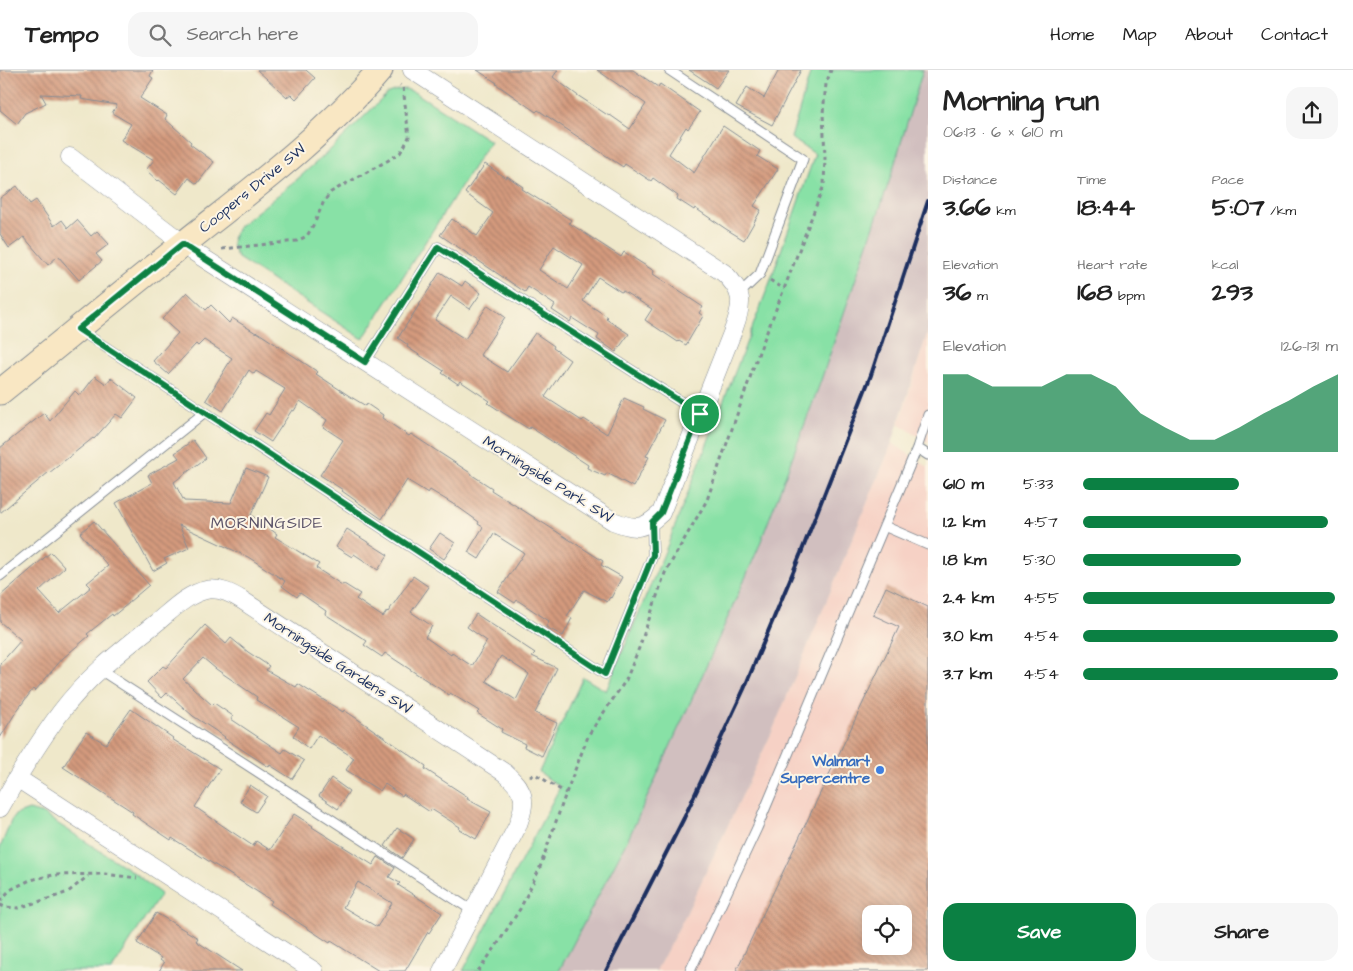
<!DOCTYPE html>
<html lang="en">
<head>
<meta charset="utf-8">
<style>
	body { margin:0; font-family:"Architects Daughter",sans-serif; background:#f6f6f6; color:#222; height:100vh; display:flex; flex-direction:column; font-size:19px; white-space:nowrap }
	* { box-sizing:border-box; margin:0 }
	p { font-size:16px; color:#767676 }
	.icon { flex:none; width:28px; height:28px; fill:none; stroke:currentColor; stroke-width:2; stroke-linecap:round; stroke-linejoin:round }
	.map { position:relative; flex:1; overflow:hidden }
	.side { display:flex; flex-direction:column; background:#fff; width:425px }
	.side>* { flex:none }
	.controls { position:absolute; left:862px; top:835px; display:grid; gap:10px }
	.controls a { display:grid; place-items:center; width:50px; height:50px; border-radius:10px; background:#fff; box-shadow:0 2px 12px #0003; font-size:25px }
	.pin { position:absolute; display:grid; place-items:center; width:42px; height:42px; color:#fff; margin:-21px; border:2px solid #fff; border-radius:50%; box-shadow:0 1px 5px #0007 }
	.round { display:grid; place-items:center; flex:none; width:52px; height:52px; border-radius:15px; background:#f6f6f6 }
	.overview { display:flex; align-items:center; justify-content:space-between; height:85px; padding:0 15px }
	h1 { font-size:28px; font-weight:800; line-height:38px }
	.figures { display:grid; grid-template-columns:repeat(3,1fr); gap:8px; height:85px; padding:5px 15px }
	.figures div { display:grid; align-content:center }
	.figures b { font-size:25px; font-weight:800 }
	.figures small { font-size:14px; font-weight:400 }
	.figures p { font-size:14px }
	.chart { height:140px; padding:10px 15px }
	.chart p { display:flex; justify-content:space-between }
	.chart svg { width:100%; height:90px; margin-top:5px; fill:#0b8043; opacity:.7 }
	.button { display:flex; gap:10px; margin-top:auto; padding:10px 15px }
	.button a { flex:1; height:58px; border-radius:15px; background:#0b8043; color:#fff; font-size:20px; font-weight:800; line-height:58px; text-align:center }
	.button a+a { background:#f6f6f6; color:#222 }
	ul { padding:0 15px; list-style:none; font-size:16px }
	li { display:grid; grid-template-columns:80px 60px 1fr; align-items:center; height:38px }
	li i { height:12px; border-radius:6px; background:#0b8043 }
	header { display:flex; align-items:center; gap:30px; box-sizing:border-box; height:70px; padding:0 25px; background:#fff; border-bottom:1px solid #e0e0e0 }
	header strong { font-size:24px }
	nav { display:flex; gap:28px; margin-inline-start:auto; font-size:18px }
	.search { width:350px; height:45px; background:#f6f6f6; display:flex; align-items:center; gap:12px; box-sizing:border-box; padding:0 18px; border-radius:15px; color:#767676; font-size:19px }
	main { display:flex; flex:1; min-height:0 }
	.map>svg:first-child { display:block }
	.built { fill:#f6d1c5; fill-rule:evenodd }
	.railway { fill:#d1bfbf }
	.park { fill:#88e1a6; stroke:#528882 }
	.building { fill:url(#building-back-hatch); fill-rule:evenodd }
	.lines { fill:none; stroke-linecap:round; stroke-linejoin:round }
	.lane-casing { stroke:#858c94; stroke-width:11 }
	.street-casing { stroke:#858c94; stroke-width:19 }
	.secondary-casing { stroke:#858c94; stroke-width:27 }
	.path { stroke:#858c94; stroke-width:3; stroke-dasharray:4 4; stroke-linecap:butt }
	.lane { stroke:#fff; stroke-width:9 }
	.street { stroke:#fff; stroke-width:18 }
	.secondary { stroke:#f9e7c3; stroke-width:25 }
	.rail { stroke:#1b2f5e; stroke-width:4 }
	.route-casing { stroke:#fff; stroke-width:10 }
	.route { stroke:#0b8043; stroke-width:6 }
	.shop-dot { fill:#3f7fe0; stroke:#fcf5e5; stroke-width:2 }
	.labels { text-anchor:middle; stroke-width:4; stroke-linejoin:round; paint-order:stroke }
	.street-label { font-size:15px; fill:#1b2f5e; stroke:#fcf5e5 }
	.shop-label { font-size:15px; font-weight:bold; fill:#366cbe; stroke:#fcf5e5; text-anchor:end }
	.neighbourhood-label { font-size:16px; letter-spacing:1px; fill:#5c5469; stroke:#fcf5e5 }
</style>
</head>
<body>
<header>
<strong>Tempo</strong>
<div class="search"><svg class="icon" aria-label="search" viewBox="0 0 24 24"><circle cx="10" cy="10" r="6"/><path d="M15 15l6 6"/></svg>Search here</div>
<nav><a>Home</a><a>Map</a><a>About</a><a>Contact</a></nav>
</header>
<main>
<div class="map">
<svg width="928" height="901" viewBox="0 0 928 901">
	<defs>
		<pattern id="building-back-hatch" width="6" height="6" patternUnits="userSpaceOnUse" patternTransform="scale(1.25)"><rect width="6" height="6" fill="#d49a7d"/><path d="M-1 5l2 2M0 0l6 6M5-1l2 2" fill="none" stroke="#ab7e6a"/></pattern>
	</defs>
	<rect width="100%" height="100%" fill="#fcf5e5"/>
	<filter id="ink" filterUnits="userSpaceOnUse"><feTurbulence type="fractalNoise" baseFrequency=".02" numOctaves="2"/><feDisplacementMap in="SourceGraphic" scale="10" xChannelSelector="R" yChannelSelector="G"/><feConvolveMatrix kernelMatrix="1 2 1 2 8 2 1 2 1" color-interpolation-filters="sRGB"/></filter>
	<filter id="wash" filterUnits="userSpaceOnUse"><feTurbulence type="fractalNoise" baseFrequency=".0096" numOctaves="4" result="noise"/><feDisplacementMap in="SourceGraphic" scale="20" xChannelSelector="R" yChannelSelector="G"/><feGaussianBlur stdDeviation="1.12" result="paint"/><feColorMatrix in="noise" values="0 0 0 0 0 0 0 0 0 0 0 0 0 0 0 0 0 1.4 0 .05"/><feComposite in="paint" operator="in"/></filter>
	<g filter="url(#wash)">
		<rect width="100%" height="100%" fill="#efe8ca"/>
		<path class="built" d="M928,261V372L899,354Z
			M892,373L928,397V901H656L686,844L772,662ZM871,844H904V876H871Z"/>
		<path class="railway" d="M923,0H928V261L892,373L772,662L686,844L656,901H559L629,767L690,633L758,479L819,316L890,109Z"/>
		<path class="park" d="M811,0H923L890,109L819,316L758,479L690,633L629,767L559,901H463L560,717L539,702L583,607L606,621L668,474L770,212L815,84L791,68Z
			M406,19L416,23L490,71L363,269L238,188C230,176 231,168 239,156L293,113L330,80L388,23L397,20Z
			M29,740L43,744L133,802L161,824L111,901H0V778L11,751L15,745Z"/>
		<g id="blocks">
			<path class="building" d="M0,0H153L150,6L153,8L140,28L167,45L165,49L191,72L190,74L214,92L197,114L189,108L177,124L159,110L158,111L146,100L154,90L121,70L131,54L112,43L117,35L81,29L82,26L41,24L46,33L25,43L17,54L0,40Z
				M257,0H306L315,8L296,29L291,24L287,27Z
				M477,0H558L553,7L558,11L577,25L609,46L610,45L630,59L646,34L597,0H633L658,17L660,14L700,42L688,59L686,57L669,84L694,103L723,56L760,81L757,86L778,99L754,136L761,140L744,170L726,159L695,138L694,140L677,129L678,126L653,108L651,111L625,94L623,97L538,40L536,42L496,14L497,13Z
				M689,0H729L716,18Z
				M779,0H801L772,55L736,36L747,17L764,28Z
				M485,94L506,108L507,106L523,117L522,119L571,150L569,153L621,187L624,182L654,201L653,204L703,237L699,243L703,246L686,275L679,271L678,272L645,250L652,239L623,221L621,222L598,207L583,231L608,247L606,249L629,264L616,282L597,269L599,265L572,248L570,252L552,240L555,235L528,217L525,222L440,165L452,149L477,166L493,143L465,123ZM554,176L583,195L568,219L539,200Z
				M17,116L30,134L36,130L54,156L62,150L68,158L77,150L91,166L97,161L109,174L96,184L102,191L79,210L58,186L48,195L24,167L9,178L0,164V128Z
				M440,202L462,216L465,211L481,223L470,239L451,226L435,250L465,269L488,235L505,247L480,285L507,302L535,263L554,276L553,278L570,290L545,327L582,351L584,349L607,364L624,328L644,337L643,339L665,350L646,386L649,387L633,417L607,403L605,406L587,398L588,395L530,357L529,359L505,344L488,333L490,331L460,311L458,314L442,303L444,301L407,277L408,275L398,268Z
				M187,222L206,240L211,235L229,253L232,248L256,263L257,262L318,302L316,304L351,327L366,336L367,334L383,345L382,348L409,366L411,364L472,404V405L492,418L491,420L603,491L601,495L622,507L611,528L610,527L607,532L584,520L567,546L572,548L563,566L546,557L549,551L517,530L515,533L498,522L524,483L494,464L479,489L468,482L483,457L478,454L479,452L458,437L430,420L428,423L407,410L382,449L342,421L343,420L320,405L343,370L323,357L327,350L300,331L294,341L292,340L271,372L254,361L266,343L269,345L285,319L256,301L254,304L249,300L223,341L206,330L232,288L204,270L198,276L196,274L168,304L153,291L178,263L162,249Z
				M95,306L106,314L111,308L137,328L122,348L116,344L94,369L93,368L49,403V402L0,443V378L44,343L50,351L75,321L80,326Z
				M193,370L206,388L174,412L184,431L231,433L246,398L268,407L251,445L277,464L275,467L319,494L316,498L342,515L344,514L360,524L356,529L383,547L387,541L388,542L413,506L429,517L411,542L432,556L425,567L451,585L452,583L472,596L487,571L467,557L476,544L535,583L532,586L557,598L535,643L557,653L542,686L524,677L525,674L501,662L502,659L477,643L479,641L450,623L449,625L385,583L382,587L364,575L367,571L325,544L326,541L300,523L297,527L282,516L285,511L248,487L179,455L189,478L164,489L167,493L153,501L116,433L152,413L148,405L179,388L175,383ZM501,586L529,604L516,630L486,611Z
				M94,451L149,515L129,532V533L113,546L112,544L87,564L89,566L63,588L35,621L33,619L16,642L0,668V594L21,570L0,552V526L51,482L65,497L39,521L59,543L91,517L87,513L108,496L80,463Z
				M347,459L388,485L378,500L354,484L352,487L336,477Z
				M440,463L455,473L444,489L429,479Z
				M886,517L928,537V901H736L899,557L873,545ZM871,844H904V876H871Z
				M205,555L226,574L231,568L248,582L269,596L266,600L296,617L298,614L343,642L344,640L368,656L426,696L425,699L468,727L467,729L491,742L476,769L459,759L460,757L431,739L430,742L403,724L402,726L385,714L380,721L346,700L354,688L318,665L309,679L293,666L299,657L256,630L257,627L216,599L203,588L183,609L212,635L214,633L233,646L231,649L282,683L285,679L304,691L292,709L270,695L269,697L224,668L225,667L193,646L167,623L162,628L147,612L163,596L166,598Z
				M131,639L173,668L172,669L220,699L195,737L253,776L256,771L270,780L294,744L313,756L312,757L373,795L378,787L395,798L389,807L400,813L398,815L442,843L429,863L428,862L405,901H379L331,871L330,873L270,834L272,831L172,768L171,770L132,744L133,742L63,697L86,662L106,674ZM358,812L392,833L377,857L343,837Z
				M331,708L349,721L338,739L319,726Z
				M250,715L267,726L256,742L240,732Z
				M397,758L414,769L402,788L385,776Z
				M156,843L198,868L196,871L242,901H159L164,893L160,890L161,888L137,873Z"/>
		</g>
	</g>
	<g filter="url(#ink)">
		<use href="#blocks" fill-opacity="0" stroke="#858c94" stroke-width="1"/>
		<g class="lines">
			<defs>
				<path id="lane" d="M669,0L803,89L760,204L739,224
					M81,261L605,604L653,485L652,452
					M365,292L438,177L700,344
					M917,378L928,385
					M884,456L928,475
					M0,506L205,342
					M100,600L473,841
					M690,901L757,758L917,378L928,345"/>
				<path id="street" d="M70,87L194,182L613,451C636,460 643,460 661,443L734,258C743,233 744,222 724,203L412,0
					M0,738L17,708
					M314,901L17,708C31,686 45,663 61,642C87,607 122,580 156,553C171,541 187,524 206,520C219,517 232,524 242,530L505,703C526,722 527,730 517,757L442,901"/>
				<path id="secondary" d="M0,322C61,273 121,223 182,175C251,120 323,67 380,0"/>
			</defs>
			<use href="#lane" class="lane-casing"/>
			<use href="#street" class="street-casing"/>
			<use href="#secondary" class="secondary-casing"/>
			<path class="path" d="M222,179L297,171L307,166L315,152L324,131L331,122L387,91L400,83L405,75L409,67L403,17L400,15
				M770,210L784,219
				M530,707L535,704L566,723
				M0,831L10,820L30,810L53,805L105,804L137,808
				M0,835L5,837L18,838L54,827L68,822L88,806
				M478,901L495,878L520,839L539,800L566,723L589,664L626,610L639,578L665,503L707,430L759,282L784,219L824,115L825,87L823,43L826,14L831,0"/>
			<use href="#lane" class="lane"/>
			<use href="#street" class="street"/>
			<use href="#secondary" class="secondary"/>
			<path class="rail" d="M606,901L684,748L744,619L801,483L871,305L928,131"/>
		</g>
	</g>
	<g class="lines" filter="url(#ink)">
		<defs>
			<path id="route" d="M182,174L365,292L438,177L700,344L661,443L652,452L653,485L605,604L78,259Z"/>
		</defs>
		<use href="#route" class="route-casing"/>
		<use href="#route" class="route"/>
	</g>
	<circle class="shop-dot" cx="880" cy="700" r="5"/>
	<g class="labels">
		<g class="street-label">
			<text transform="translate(252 118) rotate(-39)" y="5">Coopers Drive SW</text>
			<text transform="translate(548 409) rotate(32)" y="5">Morningside Park SW</text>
			<text transform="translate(338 593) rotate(33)" y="5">Morningside Gardens SW</text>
		</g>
		<g class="shop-label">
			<text x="870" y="696">Walmart<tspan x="870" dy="17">Supercentre</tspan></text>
		</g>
		<g class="neighbourhood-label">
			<text x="267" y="458">MORNINGSIDE</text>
		</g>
	</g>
</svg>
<div class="controls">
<a><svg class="icon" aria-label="locate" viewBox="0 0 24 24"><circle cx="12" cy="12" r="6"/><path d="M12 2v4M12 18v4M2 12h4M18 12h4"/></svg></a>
</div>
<div class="pin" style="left:700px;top:344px;background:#1e9e55"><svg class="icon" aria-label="arrive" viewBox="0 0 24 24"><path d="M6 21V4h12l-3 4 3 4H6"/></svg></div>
</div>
<section class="side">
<div class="overview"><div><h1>Morning run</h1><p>06:13 · 6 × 610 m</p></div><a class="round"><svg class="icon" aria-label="share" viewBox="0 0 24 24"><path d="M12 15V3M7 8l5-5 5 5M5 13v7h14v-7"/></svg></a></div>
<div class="figures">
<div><p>Distance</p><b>3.66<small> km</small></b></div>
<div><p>Time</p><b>18:44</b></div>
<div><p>Pace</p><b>5:07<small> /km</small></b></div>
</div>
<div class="figures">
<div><p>Elevation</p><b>36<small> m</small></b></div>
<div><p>Heart rate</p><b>168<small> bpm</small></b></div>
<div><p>kcal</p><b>293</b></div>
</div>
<div class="chart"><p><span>Elevation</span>126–131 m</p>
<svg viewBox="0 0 160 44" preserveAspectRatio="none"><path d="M0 44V6L10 6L20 12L30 12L40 12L50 6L60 6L70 12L80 25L90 32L100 38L110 38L120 32L130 25L140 19L150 12L160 6V44z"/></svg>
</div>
<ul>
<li><b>610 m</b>5:33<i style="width:61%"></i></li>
<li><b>1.2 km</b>4:57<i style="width:96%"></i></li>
<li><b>1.8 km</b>5:30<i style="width:62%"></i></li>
<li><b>2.4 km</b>4:55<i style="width:99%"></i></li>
<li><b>3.0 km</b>4:54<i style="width:100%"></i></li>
<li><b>3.7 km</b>4:54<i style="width:100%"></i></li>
</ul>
<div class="button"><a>Save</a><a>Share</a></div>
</section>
</main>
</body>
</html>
